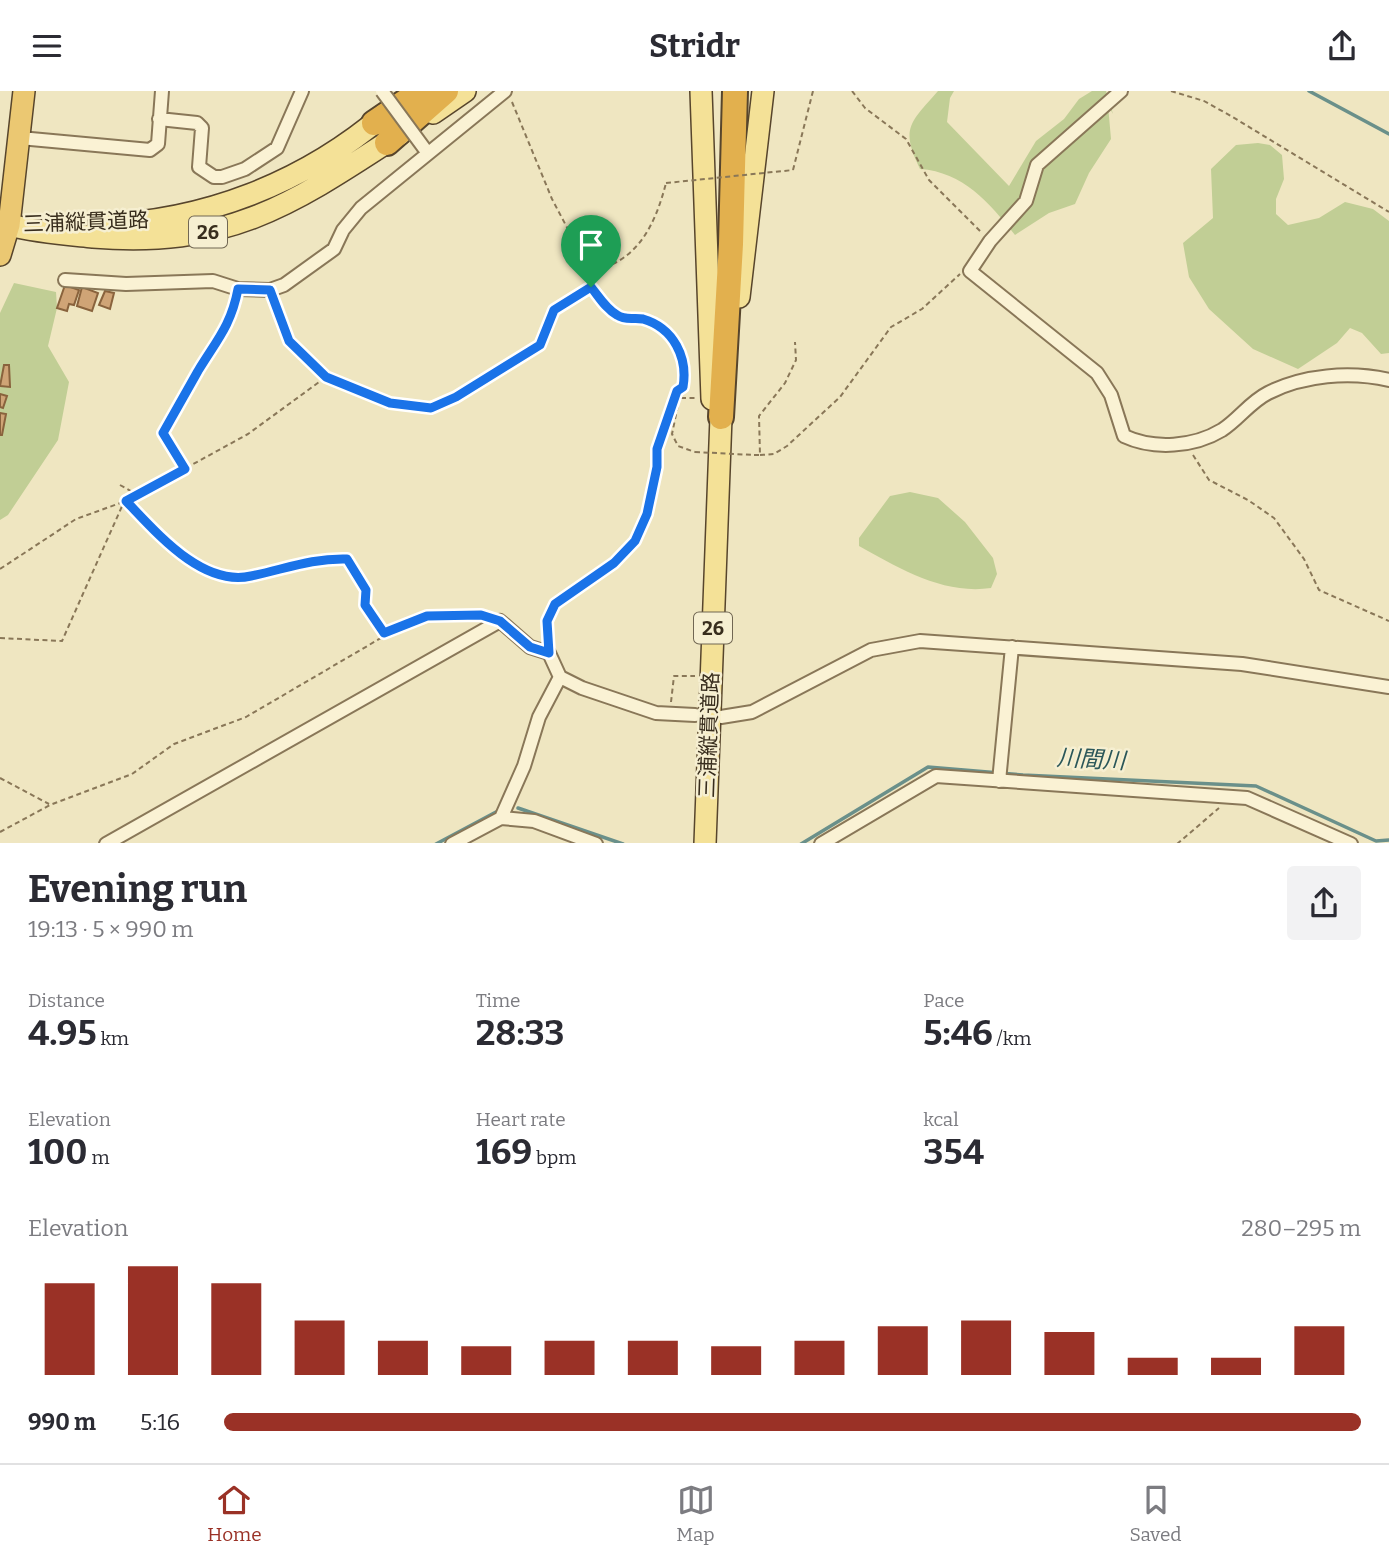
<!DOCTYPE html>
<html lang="en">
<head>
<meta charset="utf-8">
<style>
	body { margin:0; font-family:Bitter,"Noto Sans JP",serif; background:#f2f2f3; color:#2b2b33; height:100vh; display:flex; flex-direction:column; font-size:26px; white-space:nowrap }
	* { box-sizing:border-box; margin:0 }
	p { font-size:23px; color:#7c7c81 }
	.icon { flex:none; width:38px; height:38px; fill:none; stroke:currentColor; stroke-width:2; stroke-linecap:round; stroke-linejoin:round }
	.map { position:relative; height:752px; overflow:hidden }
	.details { display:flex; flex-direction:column; background:#fff; flex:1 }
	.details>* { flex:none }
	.pin { position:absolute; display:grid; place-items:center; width:60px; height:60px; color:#fff; margin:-72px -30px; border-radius:50% 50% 50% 0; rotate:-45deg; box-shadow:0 0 7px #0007 }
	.pin .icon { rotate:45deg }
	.round { display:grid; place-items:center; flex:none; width:74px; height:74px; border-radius:7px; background:#f2f2f3 }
	.head { display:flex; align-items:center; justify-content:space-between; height:119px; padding:0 28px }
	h1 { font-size:38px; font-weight:700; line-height:52px }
	.stats { display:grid; grid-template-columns:repeat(3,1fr); gap:10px; height:119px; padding:7px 28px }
	.stats div { display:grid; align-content:center }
	.stats b { font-size:35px; font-weight:700 }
	.stats small { font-size:19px; font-weight:400 }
	.stats p { font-size:19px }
	.chart { height:196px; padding:14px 28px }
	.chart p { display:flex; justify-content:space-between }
	.chart svg { width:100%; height:126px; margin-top:7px; stroke:#9a3126; stroke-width:6 }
	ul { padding:0 28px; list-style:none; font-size:23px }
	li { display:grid; grid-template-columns:112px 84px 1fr; align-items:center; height:52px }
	li i { height:18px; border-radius:9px; background:#9a3126 }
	header { display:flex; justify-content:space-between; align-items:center; height:91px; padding:0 28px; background:#fff; font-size:32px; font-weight:700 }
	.dock { display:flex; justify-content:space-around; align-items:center; height:98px; border-top:2px solid #e1e1e2; background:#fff; font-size:19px; color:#7c7c81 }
	.dock a { display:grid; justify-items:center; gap:4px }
	.dock .active { color:#9a3126 }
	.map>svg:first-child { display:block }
	.green { fill:#c1ce95 }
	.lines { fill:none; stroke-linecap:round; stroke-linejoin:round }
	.stream { stroke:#6a908a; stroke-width:3.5 }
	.building { fill:#cfa476; stroke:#89633d; stroke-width:2 }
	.minor-casing { stroke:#897758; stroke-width:16 }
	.primary-casing { stroke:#57452c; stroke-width:24 }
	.trunk-casing { stroke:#57452c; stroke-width:24 }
	.motorway-casing { stroke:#57452c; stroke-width:28 }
	.path { stroke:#897758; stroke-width:2; stroke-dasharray:5 3.5; stroke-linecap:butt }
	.minor { stroke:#faf2d4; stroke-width:12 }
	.primary { stroke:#f4e197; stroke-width:21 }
	.trunk { stroke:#ebc872; stroke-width:21 }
	.motorway { stroke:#e2b04e; stroke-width:24 }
	.minor-bridge-casing { stroke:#897758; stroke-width:16; stroke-linecap:butt }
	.path-bridge { stroke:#897758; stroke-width:2; stroke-dasharray:5 3.5; stroke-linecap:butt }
	.minor-bridge { stroke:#faf2d4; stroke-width:12 }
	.route-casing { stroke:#fff; stroke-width:14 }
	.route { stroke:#1a73e8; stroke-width:9 }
	.labels { text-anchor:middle; stroke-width:5; stroke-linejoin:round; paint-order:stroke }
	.shield { fill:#f6efd1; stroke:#716753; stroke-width:2 }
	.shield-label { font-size:19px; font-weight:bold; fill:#382d1d }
	.street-label { font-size:21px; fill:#382d1d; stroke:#f6efd1 }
	.water-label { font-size:23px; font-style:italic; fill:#2b5759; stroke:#f6efd1 }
</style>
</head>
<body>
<header><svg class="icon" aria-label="menu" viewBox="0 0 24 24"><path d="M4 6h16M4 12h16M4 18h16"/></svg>Stridr<svg class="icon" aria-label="share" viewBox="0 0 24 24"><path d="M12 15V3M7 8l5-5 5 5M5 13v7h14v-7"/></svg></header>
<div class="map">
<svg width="1389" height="753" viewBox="0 0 1389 753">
	<rect width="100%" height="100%" fill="#efe6c1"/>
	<path class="green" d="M938,0H954L950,7L947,31L1009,95L1036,50L1064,28L1079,8L1092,0H1106L1113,23L1108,14L1111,48L1089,82L1075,113L1049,122L1015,144C989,111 963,81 920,78C900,37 910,32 938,0Z
		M1258,52L1270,54L1282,64L1284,88L1276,108V123L1288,134L1319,127L1345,111L1373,118L1389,130V262L1381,263L1362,242L1350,237L1337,252L1298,278L1253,258L1209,218L1189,186L1183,152L1213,127L1211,78L1236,54Z
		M14,192L56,201L57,217L48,255L69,291L58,349L8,424L0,429V222Z
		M910,401L938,407L965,431L993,467L997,483L991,497C943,504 899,477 859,455V447L890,405Z"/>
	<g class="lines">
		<path class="stream" d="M1309,0L1389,43
			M518,717L623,753
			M436,753L496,721
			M801,753L928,676L1023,684L1256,695L1376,750L1389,749"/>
	</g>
	<path class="building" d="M65,194L79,199L74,214L69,213L67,220L57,217Z
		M82,196L98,202L92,220L77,215Z
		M105,200L114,202L110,218L99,214Z
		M4,274H9L10,296L0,295Z
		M0,303L7,305L3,317L0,316Z
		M0,322L6,323L2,344H0Z"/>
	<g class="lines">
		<defs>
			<path id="minor" d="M1121,0L1037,74L1026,110L990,150L970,180L1097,282L1111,304L1124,345C1154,359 1194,356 1222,339C1239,328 1250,311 1268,302C1303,284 1350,280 1389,289
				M159,28L197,32L202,37L199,76L214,86H222L245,78L277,57L302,0
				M20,47L150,59L158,53L162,0
				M65,189L126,193L213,190L238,198L270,199L284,194L334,158L343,139L361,117L505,0
				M721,626L752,621L871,559L920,550L1242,573L1389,596
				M999,690L1012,556
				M501,727L534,730L596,753
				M106,753L500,530L530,556L549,562L560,586L582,597L656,622L695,624
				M452,753L501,727L524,675L539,626L560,586
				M821,753L936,685L1247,707L1351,753"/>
			<path id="primary" d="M701,0L712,308
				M433,22L465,0
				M9,134C37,141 64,143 93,146C229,157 291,114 400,43
				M98,134C204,131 304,92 385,23
				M739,206L763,0
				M705,753L721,326"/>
			<path id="trunk" d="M0,164L9,134L24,0"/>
			<path id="motorway" d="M374,32L421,0
				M387,52L446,0
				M721,326L731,153L735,0"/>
		</defs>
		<use href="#minor" class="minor-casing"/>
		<use href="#primary" class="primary-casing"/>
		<use href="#trunk" class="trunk-casing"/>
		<use href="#motorway" class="motorway-casing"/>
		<path class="path" d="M852,0L865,17L906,48L929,89L982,142
			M1171,0L1204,10L1231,25L1389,121
			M512,11L552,108L580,161L591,196L617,225L628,229L642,228L664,240L682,260L685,280L672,343L678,355L695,361
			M793,79L813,0
			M588,180C636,174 655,135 666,92
			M326,286L390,312L431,317L481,291L508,271L539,254L554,220L590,197
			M681,307H697
			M754,364H760L759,325L785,292L796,269L795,251
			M760,364L774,363L787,355L840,306L891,236L922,218L960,183
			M1193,364L1209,389L1248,409L1274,427L1304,468L1319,499L1389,530
			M184,377L163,342L199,278L222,247L236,210
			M120,394L138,404
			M127,411C158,443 202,497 252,485C285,478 313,467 347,468L366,499L365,514L383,542
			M0,478L76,428L126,410L248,343L326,286L289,250L274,210
			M0,547L62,550L123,413
			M547,547C541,494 612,488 635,449C648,429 653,401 657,377C658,370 656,363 657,356C661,337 670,318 677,300L682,297
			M671,611L674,585H695
			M0,687L49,713
			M0,741L50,714L132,683L174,653L246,626L410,530L427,525L486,524
			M1027,753H1045
			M1177,753L1219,717"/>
		<use href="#minor" class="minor"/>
		<use href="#primary" class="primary"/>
		<use href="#trunk" class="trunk"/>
		<use href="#motorway" class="motorway"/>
		<defs>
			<path id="minor-bridge" d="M382,0L424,57"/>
		</defs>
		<use href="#minor-bridge" class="minor-bridge-casing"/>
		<path class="path-bridge" d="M666,92L793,79
			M695,361L754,364"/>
		<use href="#minor-bridge" class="minor-bridge"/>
	</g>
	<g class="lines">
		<defs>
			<path id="route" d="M591,196C599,206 606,218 617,224C626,230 634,226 643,228C674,237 688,267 683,296L677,300L657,358V376L647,423L635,450L614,472L555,513L547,530L549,562L530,556L500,530L481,524L427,525L384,542L365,514L366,499L347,468C312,467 285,478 251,485C202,496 157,442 126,410L185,378L163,342C175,321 186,301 198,280C216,250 231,235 238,198L270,199L289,250L326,286L390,312L431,317L456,306L540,254L554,219Z"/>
		</defs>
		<use href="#route" class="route-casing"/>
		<use href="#route" class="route"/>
	</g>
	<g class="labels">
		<g class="shield">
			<rect x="189" y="125.5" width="38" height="31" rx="5"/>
			<rect x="694" y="521.5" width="38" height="31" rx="5"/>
		</g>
		<g class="shield-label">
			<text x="208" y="148">26</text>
			<text x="713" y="544">26</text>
		</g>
		<g class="street-label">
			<text transform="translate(86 131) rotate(-2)" y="7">三浦縦貫道路</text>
			<text transform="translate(709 644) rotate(-88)" y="7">三浦縦貫道路</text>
		</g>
		<g class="water-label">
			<text transform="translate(1091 668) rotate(3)" y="8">川間川</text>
		</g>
	</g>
</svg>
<div class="pin" style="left:591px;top:196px;background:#1e9e55"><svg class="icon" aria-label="arrive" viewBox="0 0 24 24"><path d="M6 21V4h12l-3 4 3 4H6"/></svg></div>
</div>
<section class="details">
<div class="head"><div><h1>Evening run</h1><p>19:13 · 5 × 990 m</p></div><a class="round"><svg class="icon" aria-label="share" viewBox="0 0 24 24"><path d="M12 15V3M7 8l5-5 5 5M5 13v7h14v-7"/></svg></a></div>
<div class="stats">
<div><p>Distance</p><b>4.95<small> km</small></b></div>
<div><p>Time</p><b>28:33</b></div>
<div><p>Pace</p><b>5:46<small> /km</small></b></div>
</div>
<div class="stats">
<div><p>Elevation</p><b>100<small> m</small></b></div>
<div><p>Heart rate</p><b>169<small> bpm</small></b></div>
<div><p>kcal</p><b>354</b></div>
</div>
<div class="chart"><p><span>Elevation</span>280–295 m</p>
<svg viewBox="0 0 160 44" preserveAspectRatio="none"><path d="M5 44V12M15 44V6M25 44V12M35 44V25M45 44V32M55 44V34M65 44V32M75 44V32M85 44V34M95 44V32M105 44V27M115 44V25M125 44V29M135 44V38M145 44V38M155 44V27"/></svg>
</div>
<ul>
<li><b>990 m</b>5:16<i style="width:100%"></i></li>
</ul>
</section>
<nav class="dock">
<a class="active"><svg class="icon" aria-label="home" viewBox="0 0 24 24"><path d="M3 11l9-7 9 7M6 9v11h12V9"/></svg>Home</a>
<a><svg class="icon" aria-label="map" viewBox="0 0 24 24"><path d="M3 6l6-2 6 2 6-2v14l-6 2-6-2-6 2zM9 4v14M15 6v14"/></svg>Map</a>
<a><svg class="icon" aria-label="saved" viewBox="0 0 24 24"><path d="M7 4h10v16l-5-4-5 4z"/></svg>Saved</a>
</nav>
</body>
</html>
